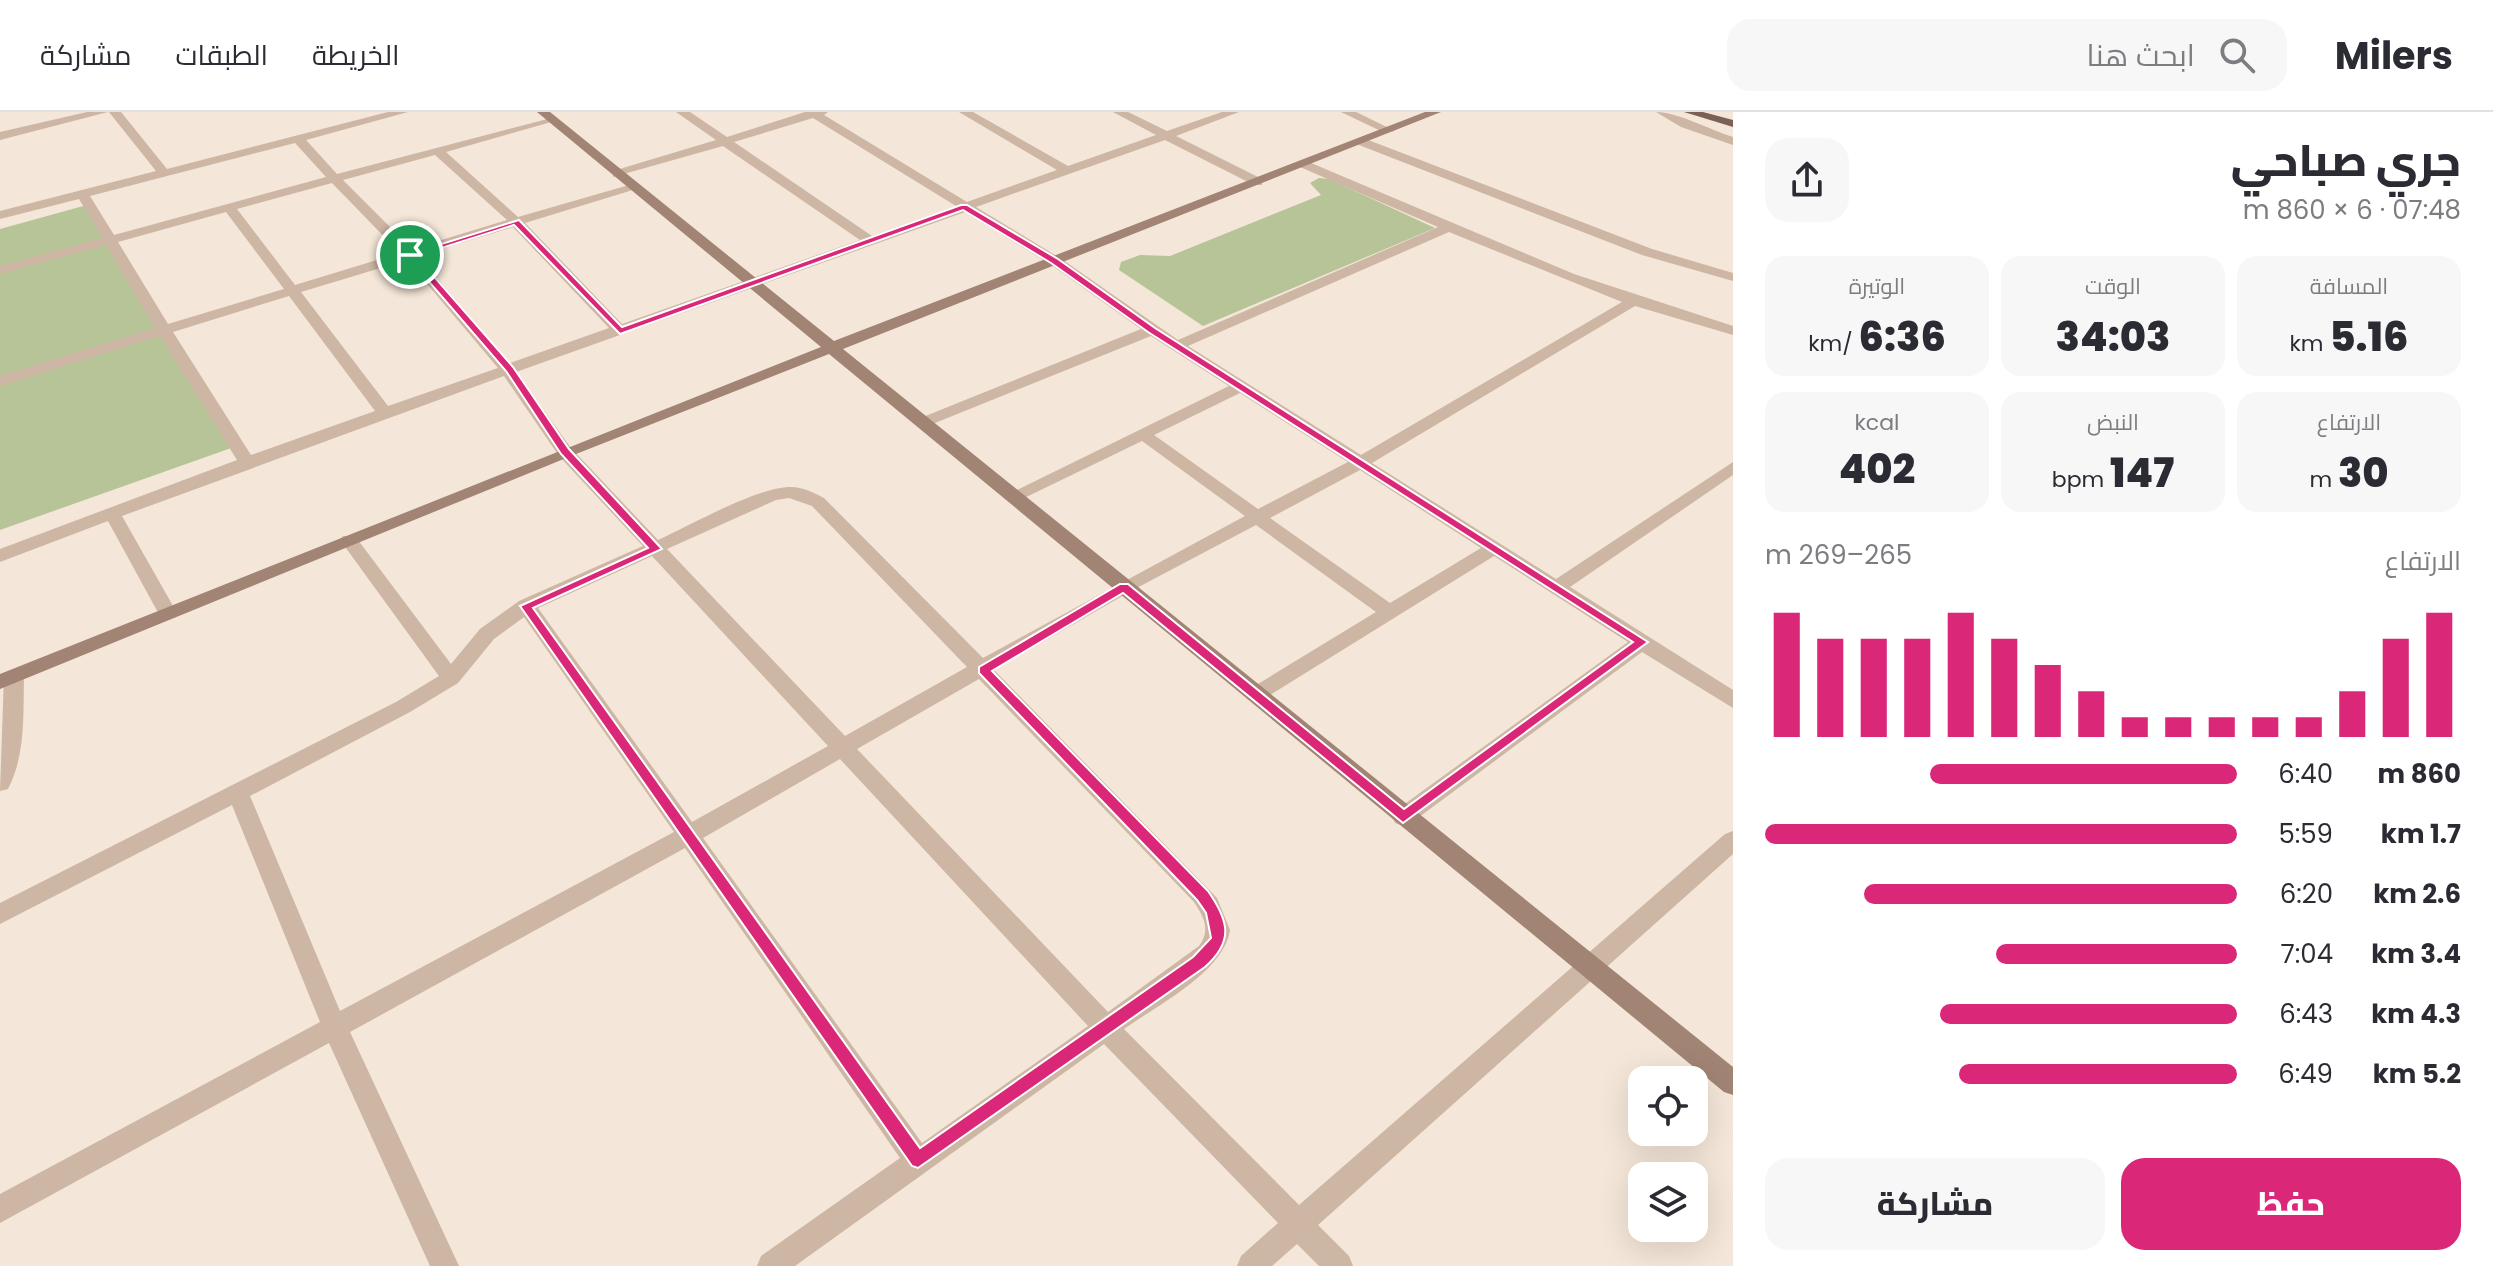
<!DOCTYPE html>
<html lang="ar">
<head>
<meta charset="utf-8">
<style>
	body { margin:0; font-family:Poppins,Cairo,sans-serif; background:#f7f7f7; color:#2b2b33; direction:rtl; height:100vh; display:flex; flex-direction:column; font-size:30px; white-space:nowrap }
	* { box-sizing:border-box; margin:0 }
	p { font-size:26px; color:#7c7c81 }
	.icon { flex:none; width:44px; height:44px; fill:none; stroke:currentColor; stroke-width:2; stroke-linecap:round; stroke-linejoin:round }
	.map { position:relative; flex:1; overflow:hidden; direction:ltr }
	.side { display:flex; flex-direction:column; background:#fff; width:760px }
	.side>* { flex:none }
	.controls { position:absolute; left:1628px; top:954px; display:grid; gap:16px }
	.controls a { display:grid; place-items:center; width:80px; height:80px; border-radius:16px; background:#fff; box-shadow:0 8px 32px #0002; font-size:40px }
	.pin { position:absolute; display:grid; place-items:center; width:68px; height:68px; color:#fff; margin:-34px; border:4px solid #fff; border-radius:50%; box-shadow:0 2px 8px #0007 }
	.round { display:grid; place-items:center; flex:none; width:84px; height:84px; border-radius:24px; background:#f7f7f7 }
	.summary { display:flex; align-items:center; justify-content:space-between; height:136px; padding:0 32px }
	h1 { font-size:44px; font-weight:800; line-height:60px }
	.metrics { display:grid; grid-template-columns:repeat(3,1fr); gap:12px; height:136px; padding:8px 32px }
	.metrics div { display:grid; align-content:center; border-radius:20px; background:#f7f7f7; text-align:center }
	.metrics b { font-size:40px; font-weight:800 }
	.metrics small { font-size:22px; font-weight:400 }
	.metrics p { font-size:22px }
	.chart { height:224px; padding:16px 32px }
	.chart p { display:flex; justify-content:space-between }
	.chart svg { width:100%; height:144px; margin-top:8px; stroke:#db2777; stroke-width:6 }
	.action { display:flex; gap:16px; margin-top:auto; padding:16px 32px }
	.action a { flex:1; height:92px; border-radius:24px; background:#db2777; color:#fff; font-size:32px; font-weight:800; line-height:92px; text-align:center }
	.action a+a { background:#f7f7f7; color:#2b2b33 }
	ul { padding:0 32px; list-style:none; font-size:26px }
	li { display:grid; grid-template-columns:128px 96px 1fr; align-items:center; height:60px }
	li i { height:20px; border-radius:10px; background:#db2777 }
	header { display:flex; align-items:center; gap:48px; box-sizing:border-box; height:112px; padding:0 40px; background:#fff; border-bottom:2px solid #e1e1e2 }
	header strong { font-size:38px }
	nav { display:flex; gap:44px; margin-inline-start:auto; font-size:28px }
	.search { width:560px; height:72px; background:#f7f7f7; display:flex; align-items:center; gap:20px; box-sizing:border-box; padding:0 28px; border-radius:24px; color:#7c7c81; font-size:30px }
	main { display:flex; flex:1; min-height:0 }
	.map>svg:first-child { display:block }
	.green { fill:#b6c497 }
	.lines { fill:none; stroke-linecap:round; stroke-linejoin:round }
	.street { fill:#cdb6a3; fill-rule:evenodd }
	.secondary { fill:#a18474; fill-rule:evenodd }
	.primary { fill:#7b6155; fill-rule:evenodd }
	.route { fill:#db2777; stroke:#fff; stroke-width:2; fill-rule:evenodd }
</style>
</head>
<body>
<header>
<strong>Milers</strong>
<div class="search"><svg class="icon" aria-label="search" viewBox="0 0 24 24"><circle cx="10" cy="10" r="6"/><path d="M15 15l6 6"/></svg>ابحث هنا</div>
<nav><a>الخريطة</a><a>الطبقات</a><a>مشاركة</a></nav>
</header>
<main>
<section class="side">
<div class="summary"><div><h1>جري صباحي</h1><p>07:48 · 6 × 860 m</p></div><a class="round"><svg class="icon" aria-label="share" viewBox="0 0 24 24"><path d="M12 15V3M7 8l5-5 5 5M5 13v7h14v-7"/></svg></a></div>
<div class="metrics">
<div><p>المسافة</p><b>5.16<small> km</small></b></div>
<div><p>الوقت</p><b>34:03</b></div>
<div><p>الوتيرة</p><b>6:36<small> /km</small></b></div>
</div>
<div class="metrics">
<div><p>الارتفاع</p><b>30<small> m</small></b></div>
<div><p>النبض</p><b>147<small> bpm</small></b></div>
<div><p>kcal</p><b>402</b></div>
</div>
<div class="chart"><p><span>الارتفاع</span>265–269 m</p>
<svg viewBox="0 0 160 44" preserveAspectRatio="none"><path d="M5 44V6M15 44V14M25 44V14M35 44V14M45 44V6M55 44V14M65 44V22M75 44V30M85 44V38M95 44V38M105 44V38M115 44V38M125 44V38M135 44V30M145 44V14M155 44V6"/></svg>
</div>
<ul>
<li><b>860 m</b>6:40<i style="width:65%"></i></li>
<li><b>1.7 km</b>5:59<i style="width:100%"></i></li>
<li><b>2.6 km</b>6:20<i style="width:79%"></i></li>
<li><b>3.4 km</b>7:04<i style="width:51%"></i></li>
<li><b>4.3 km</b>6:43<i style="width:63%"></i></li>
<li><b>5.2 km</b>6:49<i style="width:59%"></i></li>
</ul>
<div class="action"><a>حفظ</a><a>مشاركة</a></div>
</section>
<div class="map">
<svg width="1733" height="1154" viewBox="0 0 1733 1154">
	<rect width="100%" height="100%" fill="#f4e6d8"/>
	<path class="green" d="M1319,66L1329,67L1435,116L1203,214L1119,158L1121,150L1140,143L1170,144L1321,83L1310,71Z
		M87,93L234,335L0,418V117Z"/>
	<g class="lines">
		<path class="street" d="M87,0H108L0,28V20Z
			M109,0H121L167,57L388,0H408L306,28L337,62L555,5V9L446,40L518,105L636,71V77L525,111L622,212L860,128L723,34L613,65V59L716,28L676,0H690L727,25L805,0H828L824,3L967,90L1057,58L959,0H973L1068,54L1156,23L1113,0H1128L1167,19L1222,0H1239L1176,24L1262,67V73H1254L1165,28L976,95L1060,146L1178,228L1438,115L1300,55L1298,52L1304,48L1574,162L1733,214V223L1635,194L1372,351L1556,467L1733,350V363L1570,475L1733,578V596L1642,540L1411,711L1403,714L1395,711L1392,705L1395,699L1628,530L1494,444L1262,588H1248L1245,583L1248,578L1376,500L1256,413L1131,479L994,558L1217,786L1230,818C1224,860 1156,894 1124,917L1299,1093L1725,722L1733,719V742L1318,1113L1349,1144L1353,1154H1319L1297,1132L1272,1154H1237L1241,1144L1278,1111L1104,932L795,1154H757L761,1144L900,1046L685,736L350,920L459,1154H430L329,931L0,1111V1082L320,910L232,693L0,812V791L396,590L439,564L343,432L340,428L343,424H355L451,552L480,517L519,489L643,434L559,344L504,264L122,404L177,501L175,506H161L108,409L0,450V437L237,348L160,224L0,274V264L155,216L106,133L0,162V154L102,126L79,87L0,107V99L156,59ZM813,6L956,94L872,124L734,30ZM295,31L326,65L114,123L90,84ZM435,43L507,108L412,137L343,68ZM332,71L400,141L295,173L237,97ZM226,100L284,177L168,212L118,130ZM965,100L1050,152L1141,217L918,307V313H930L1151,224L1229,274L1005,384L1008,388H1020L1142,329L1245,404L983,546L824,386C813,380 801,374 788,375C754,377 691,413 658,428L571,336L516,260ZM513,115L609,216L510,251L418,144ZM1449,120L1622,190L1361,343L1188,234ZM407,148L498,256L388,294L301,180ZM289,184L375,299L251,343L173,220ZM1240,281L1348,350L1258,397L1154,323ZM1360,358L1481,436L1390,491L1270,406ZM789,386L812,394L967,555L845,624L667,437L776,388ZM652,444L828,634L692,710L538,496ZM524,505L674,720L340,899L250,684L410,600L458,571L494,527ZM979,567L1194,790C1204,805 1211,818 1199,834L1108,900L857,637ZM840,647L1088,914L922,1031L703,726Z
			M1341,0H1356L1395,19L1385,21Z
			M1656,0C1678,0 1710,18 1733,25V33L1681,15Z
			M1363,26L1652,137L1733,161V169L1642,143L1359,33L1357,30Z
			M14,557L24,564C23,602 26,642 8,677L0,679L4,564Z"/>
		<path class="secondary" d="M537,0H550L834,229L1425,0H1441L843,237L1733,955V983L1724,980L829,242L571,344L0,577V562L821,235Z"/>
		<path class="primary" d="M1684,0H1703L1733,8V15Z"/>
	</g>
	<path class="route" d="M961,93H967L1058,147L1155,216L1648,530L1403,711L1123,481L992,559L1208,779C1229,809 1234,829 1205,855L918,1056L912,1054L520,494L648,436L561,342L506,259L406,143L519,108L622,215ZM963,98L1051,151L1148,220L1633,530L1404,697L1128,472H1120L979,555V561L1197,788L1206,801L1211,826L1193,845L920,1036L533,496L662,437L569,337L513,255L416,144L514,113L620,222Z"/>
</svg>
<div class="controls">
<a><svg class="icon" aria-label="locate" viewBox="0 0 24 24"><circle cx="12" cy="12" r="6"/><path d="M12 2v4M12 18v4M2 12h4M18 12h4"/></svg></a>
<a><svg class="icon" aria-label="layers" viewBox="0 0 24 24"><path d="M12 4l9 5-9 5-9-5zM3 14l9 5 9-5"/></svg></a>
</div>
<div class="pin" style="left:410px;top:143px;background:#1e9e55"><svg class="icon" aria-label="arrive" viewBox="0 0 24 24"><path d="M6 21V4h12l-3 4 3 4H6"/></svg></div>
</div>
</main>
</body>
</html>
